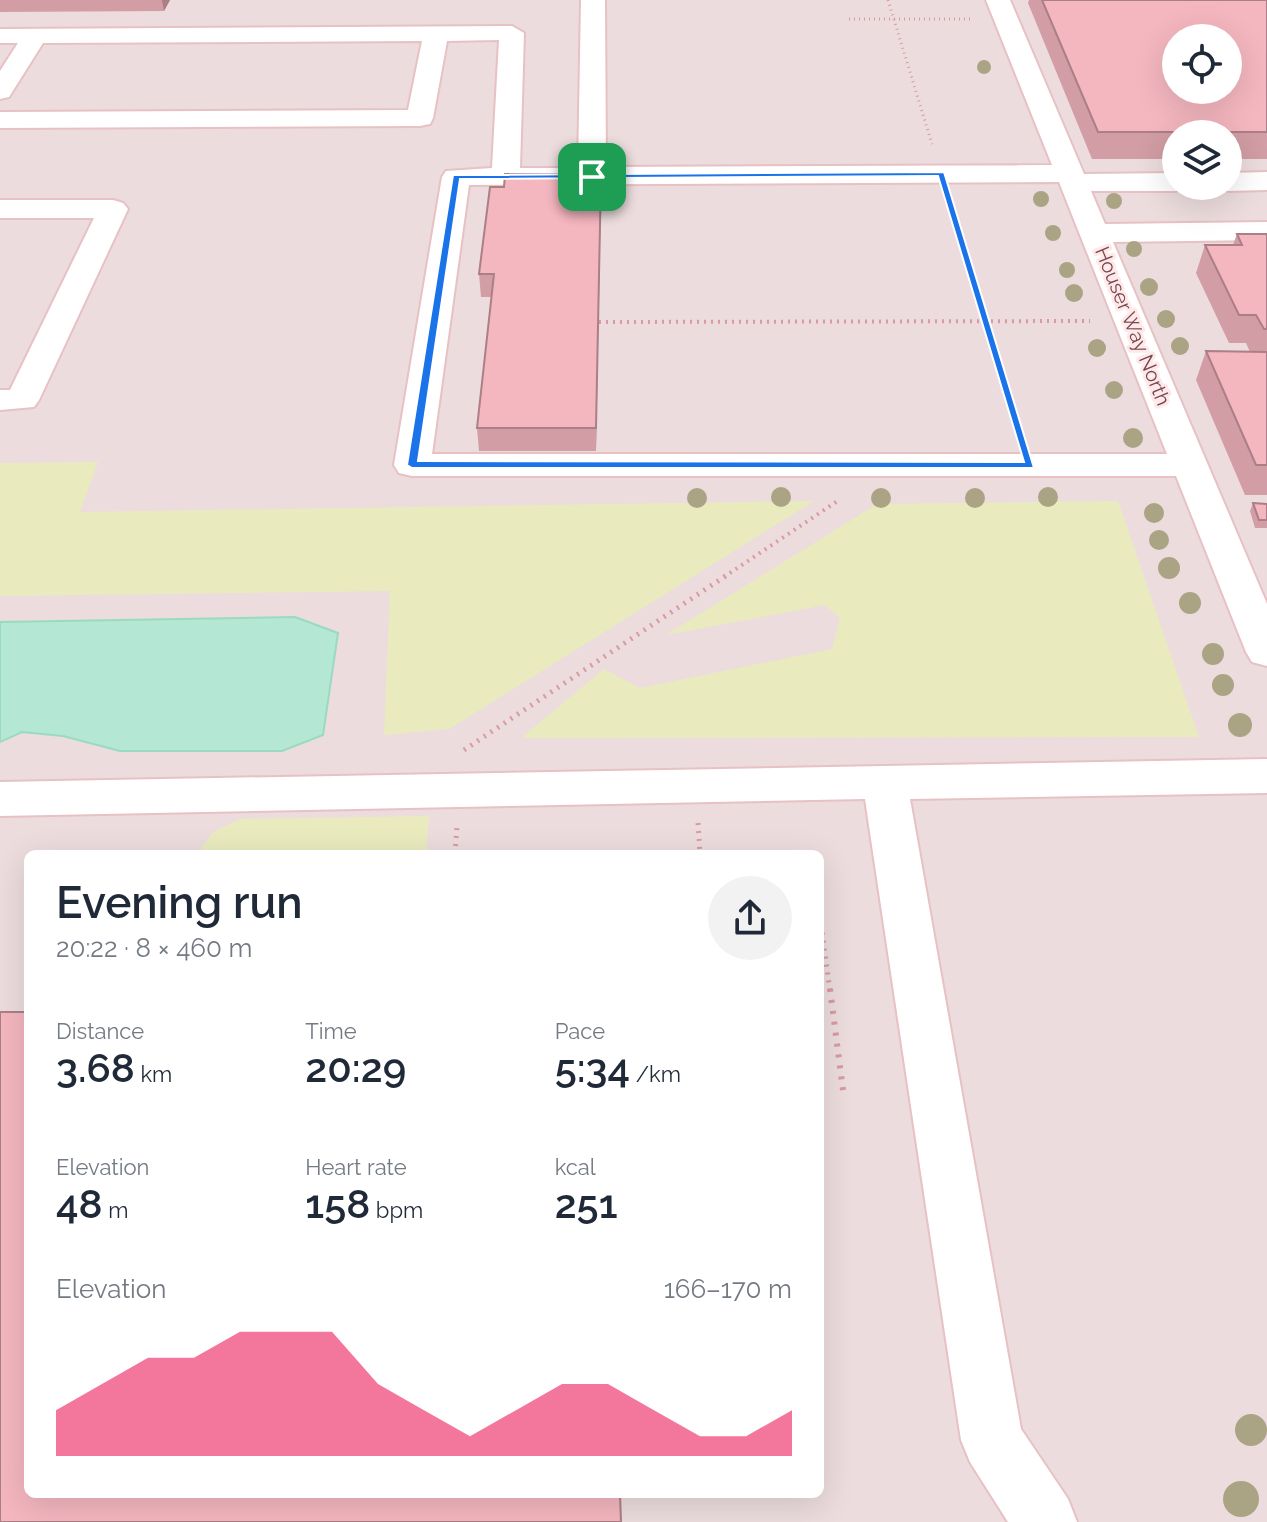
<!DOCTYPE html>
<html lang="en">
<head>
<meta charset="utf-8">
<style>
	body { margin:0; font-family:Raleway,sans-serif; background:#f2f2f3; color:#1f2937; height:100vh; display:flex; flex-direction:column; font-size:30px; white-space:nowrap }
	* { box-sizing:border-box; margin:0 }
	p { font-size:26px; color:#747a83 }
	.icon { flex:none; width:44px; height:44px; fill:none; stroke:currentColor; stroke-width:2; stroke-linecap:round; stroke-linejoin:round }
	.map { position:relative; flex:1; overflow:hidden }
	.sheet { position:absolute; left:24px; top:850px; width:800px; height:648px; display:flex; flex-direction:column; background:#fff; border-radius:12px; box-shadow:0 8px 32px #0002 }
	.sheet>* { flex:none }
	.controls { position:absolute; left:1162px; top:24px; display:grid; gap:16px }
	.controls a { display:grid; place-items:center; width:80px; height:80px; border-radius:50%; background:#fff; box-shadow:0 8px 32px #0002; font-size:40px }
	.pin { position:absolute; display:grid; place-items:center; width:68px; height:68px; color:#fff; margin:-34px; border-radius:16px; box-shadow:0 4px 12px #0006 }
	.round { display:grid; place-items:center; flex:none; width:84px; height:84px; border-radius:42px; background:#f2f2f3 }
	.summary { display:flex; align-items:center; justify-content:space-between; height:136px; padding:0 32px }
	h1 { font-size:44px; font-weight:600; line-height:60px }
	.metrics { display:grid; grid-template-columns:repeat(3,1fr); gap:12px; height:136px; padding:8px 32px }
	.metrics div { display:grid; align-content:center }
	.metrics b { font-size:40px; font-weight:600 }
	.metrics small { font-size:22px; font-weight:400 }
	.metrics p { font-size:22px }
	.chart { height:224px; padding:16px 32px }
	.chart p { display:flex; justify-content:space-between }
	.chart svg { width:100%; height:144px; margin-top:8px; fill:#ef3e75; opacity:.7 }
	.map>svg:first-child { display:block }
	.industrial { fill:#ecdcdd; fill-rule:evenodd }
	.green { fill:#e9ebbe }
	.water { fill:#b4e8d4; stroke:#9adac2; stroke-width:2 }
	.lines { fill:none; stroke-linecap:round; stroke-linejoin:round }
	.minor-casing { stroke:#e7c1c4; stroke-width:4 }
	.path-far3 { stroke:#d99aa3; stroke-width:3; stroke-dasharray:1 4; stroke-linecap:butt }
	.path-far2 { stroke:#d99aa3; stroke-width:4; stroke-dasharray:2 5; stroke-linecap:butt }
	.path-far1 { stroke:#d99aa3; stroke-width:5; stroke-dasharray:2 6; stroke-linecap:butt }
	.path { stroke:#d99aa3; stroke-width:6; stroke-dasharray:3 8; stroke-linecap:butt }
	.minor { fill:#fff; fill-rule:evenodd }
	.tree { fill:#aaa484 }
	.wall { fill:#d29da4 }
	.shaded-wall { fill:#ab7f86 }
	.building { fill:#f4b6bf; stroke:#ab7f86; stroke-width:2; fill-rule:evenodd }
	.route { fill:#1a73e8; stroke:#fff; stroke-width:2; fill-rule:evenodd }
	.labels { text-anchor:middle; stroke-width:6; stroke-linejoin:round; paint-order:stroke }
	.far-street-label { font-size:20px; fill:#75464f; stroke:#ffe9e8 }
</style>
</head>
<body>
<div class="map">
<svg width="1267" height="1522" viewBox="0 0 1267 1522">
	<rect width="100%" height="100%" fill="#fde3e0"/>
	<path class="industrial" d="M0,0H1267V1522H0ZM1176,38H1228V90H1176ZM1176,134H1228V186H1176ZM28,854H820V1494H28Z"/>
	<path class="green" d="M98,462L80,512L814,501L449,729L384,735L390,591L0,596V463Z
		M1118,501L1199,737L521,738L604,669L640,688L832,649L840,618L825,605L666,635L877,504Z
		M429,816L426,854H198L212,833L240,819Z"/>
	<path class="water" d="M295,617L338,633L323,735L282,751H120L63,736L22,732L0,742V622Z"/>
	<g class="lines">
		<defs>
			<path id="minor" d="M581,0H605L606,167L1052,165L986,0H1010L1084,174L1176,173V186H1188L1176,191H1091L1105,224L1267,222V240L1113,242L1267,604V666L1252,662L1246,652L1176,476H412L399,473L394,465L442,177L446,171L492,168L499,40L447,41L433,118L430,124L420,126L0,128V112L408,110L422,41L43,43L9,97L0,99V71L18,43H0V29L512,26L524,33L520,168H578ZM1059,182L1167,454H432L469,185Z
				M1267,172V190L1228,191L1216,186H1228V173Z
				M0,200H113L123,203L128,209L39,400L34,407L0,410V390H10L94,218H0Z
				M1267,759V793L910,799L1021,1429L1068,1499L1077,1522H1008L970,1462L961,1440L865,799L0,816V782Z"/>
		</defs>
		<use href="#minor" class="minor-casing"/>
		<path class="path-far3" d="M888,0L932,144
			M849,19H972
			M951,204L966,253"/>
		<path class="path-far2" d="M965,251L1020,431
			M599,322L1090,321
			M724,577L839,500"/>
		<path class="path-far1" d="M464,750L727,575
			M698,823L700,854
			M455,854L457,826
			M751,854H812
			M820,917L830,991"/>
		<path class="path" d="M830,989L844,1098"/>
		<use href="#minor" class="minor"/>
	</g>
	<g class="tree">
		<circle cx="984" cy="67" r="7"/>
		<circle cx="1041" cy="199" r="8"/>
		<circle cx="1114" cy="201" r="8"/>
		<circle cx="1053" cy="233" r="8"/>
		<circle cx="1134" cy="249" r="8"/>
		<circle cx="1067" cy="270" r="8"/>
		<circle cx="1149" cy="287" r="9"/>
		<circle cx="1074" cy="293" r="9"/>
		<circle cx="1166" cy="319" r="9"/>
		<circle cx="1180" cy="346" r="9"/>
		<circle cx="1097" cy="348" r="9"/>
		<circle cx="1114" cy="390" r="9"/>
		<circle cx="1133" cy="438" r="10"/>
		<circle cx="781" cy="497" r="10"/>
		<circle cx="1048" cy="497" r="10"/>
		<circle cx="697" cy="498" r="10"/>
		<circle cx="881" cy="498" r="10"/>
		<circle cx="975" cy="498" r="10"/>
		<circle cx="1154" cy="513" r="10"/>
		<circle cx="1159" cy="540" r="10"/>
		<circle cx="1169" cy="568" r="11"/>
		<circle cx="1190" cy="603" r="11"/>
		<circle cx="1213" cy="654" r="11"/>
		<circle cx="1223" cy="685" r="11"/>
		<circle cx="1240" cy="725" r="12"/>
		<circle cx="1251" cy="1430" r="16"/>
		<circle cx="1241" cy="1499" r="18"/>
	</g>
	<path class="wall" d="M0,0H170L164,11L0,12Z
		M1029,0H1267V159H1228V134H1176V159H1092L1028,3Z
		M601,174L596,451H479L477,428L492,297H481L479,274L504,187Z
		M1237,234H1267V495H1245L1196,380L1206,351L1250,352L1246,343H1229L1196,273L1205,245H1233Z
		M1253,503L1267,504V528H1255L1250,511Z"/>
	<path class="shaded-wall" d="M162,0H170L164,11Z
		M601,174V195L596,451V428Z"/>
	<path class="building" d="M1042,0H1267V132H1098ZM1176,38H1228V90H1176Z
		M505,174H601L596,428H477L494,274H479L490,187H504Z
		M1237,234H1267V329H1264L1256,315H1239L1205,245H1242Z
		M1206,351L1267,352V465H1256Z
		M1253,503L1267,504V520H1259Z
		M0,1012H28V1494H620L621,1522H0Z"/>
	<path class="route" d="M944,172L1034,468H412L407,465L453,175ZM938,176L1024,462L418,461L460,179Z"/>
	<g class="labels">
		<g class="far-street-label">
			<text transform="translate(1133 326) rotate(68)" y="7">Houser Way North</text>
		</g>
	</g>
</svg>
<div class="controls">
<a><svg class="icon" aria-label="locate" viewBox="0 0 24 24"><circle cx="12" cy="12" r="6"/><path d="M12 2v4M12 18v4M2 12h4M18 12h4"/></svg></a>
<a><svg class="icon" aria-label="layers" viewBox="0 0 24 24"><path d="M12 4l9 5-9 5-9-5zM3 14l9 5 9-5"/></svg></a>
</div>
<div class="pin" style="left:592px;top:177px;background:#1e9e55"><svg class="icon" aria-label="arrive" viewBox="0 0 24 24"><path d="M6 21V4h12l-3 4 3 4H6"/></svg></div>
<section class="sheet">
<div class="summary"><div><h1>Evening run</h1><p>20:22 · 8 × 460 m</p></div><a class="round"><svg class="icon" aria-label="share" viewBox="0 0 24 24"><path d="M12 15V3M7 8l5-5 5 5M5 13v7h14v-7"/></svg></a></div>
<div class="metrics">
<div><p>Distance</p><b>3.68<small> km</small></b></div>
<div><p>Time</p><b>20:29</b></div>
<div><p>Pace</p><b>5:34<small> /km</small></b></div>
</div>
<div class="metrics">
<div><p>Elevation</p><b>48<small> m</small></b></div>
<div><p>Heart rate</p><b>158<small> bpm</small></b></div>
<div><p>kcal</p><b>251</b></div>
</div>
<div class="chart"><p><span>Elevation</span>166–170 m</p>
<svg viewBox="0 0 160 44" preserveAspectRatio="none"><path d="M0 44V30L10 22L20 14L30 14L40 6L50 6L60 6L70 22L80 30L90 38L100 30L110 22L120 22L130 30L140 38L150 38L160 30V44z"/></svg>
</div>
</section>
</div>
</body>
</html>
